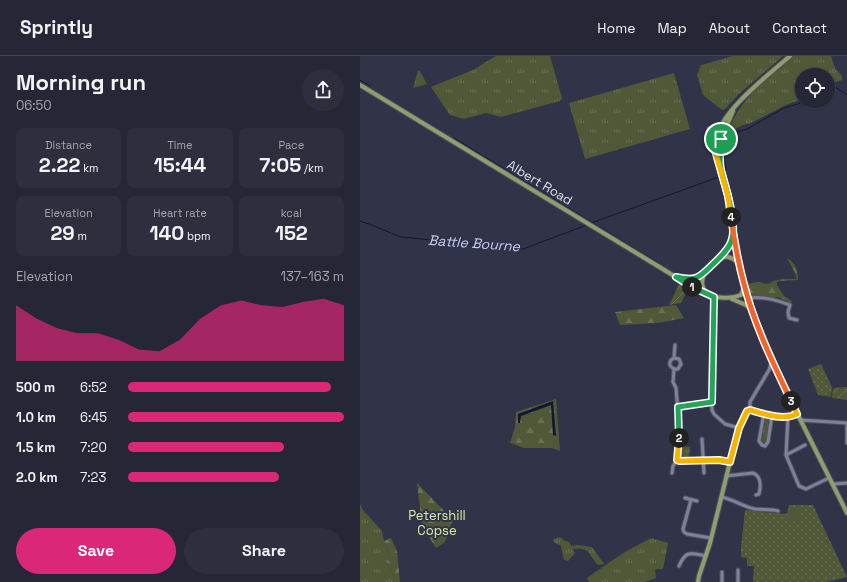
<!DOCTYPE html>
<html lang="en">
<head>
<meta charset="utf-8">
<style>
	body { margin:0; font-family:"Space Grotesk",sans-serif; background:#2d2f3e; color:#f1f3f6; height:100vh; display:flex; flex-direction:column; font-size:15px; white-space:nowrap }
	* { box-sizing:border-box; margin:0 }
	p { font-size:13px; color:#a3a5ad }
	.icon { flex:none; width:22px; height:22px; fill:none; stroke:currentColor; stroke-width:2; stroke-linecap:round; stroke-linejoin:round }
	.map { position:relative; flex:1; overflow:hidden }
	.details { display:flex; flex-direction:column; background:#252736; width:360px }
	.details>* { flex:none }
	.tools { position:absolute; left:435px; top:12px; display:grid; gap:8px }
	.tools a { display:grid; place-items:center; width:40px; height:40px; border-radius:50%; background:#252736; box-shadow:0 1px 3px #0004,0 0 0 1px #424451; font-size:20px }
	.pin { position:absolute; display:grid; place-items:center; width:34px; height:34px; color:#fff; margin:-17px; border:2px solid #fff; border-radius:50%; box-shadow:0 1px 4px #0007 }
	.km { position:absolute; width:20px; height:20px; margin:-10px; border-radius:50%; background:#222; color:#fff; font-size:11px; line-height:20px; text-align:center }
	.round { display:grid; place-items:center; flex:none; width:42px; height:42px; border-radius:21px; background:#2d2f3e }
	.head { display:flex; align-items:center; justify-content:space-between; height:68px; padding:0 16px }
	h1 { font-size:22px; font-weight:800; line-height:30px }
	.metrics { display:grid; grid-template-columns:repeat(3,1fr); gap:6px; height:68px; padding:4px 16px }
	.metrics div { display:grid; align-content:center; border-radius:8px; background:#2d2f3e; text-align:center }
	.metrics b { font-size:20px; font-weight:800 }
	.metrics small { font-size:11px; font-weight:400 }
	.metrics p { font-size:11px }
	.chart { height:112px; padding:8px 16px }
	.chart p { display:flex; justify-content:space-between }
	.chart svg { width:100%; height:72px; margin-top:4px; fill:#db2777; opacity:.7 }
	.button { display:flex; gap:8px; margin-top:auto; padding:8px 16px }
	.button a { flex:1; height:46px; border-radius:24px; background:#db2777; color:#fff; font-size:16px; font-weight:800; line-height:46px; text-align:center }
	.button a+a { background:#2d2f3e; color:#f1f3f6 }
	ul { padding:0 16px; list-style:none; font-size:13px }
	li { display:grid; grid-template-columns:64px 48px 1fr; align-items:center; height:30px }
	li i { height:10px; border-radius:5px; background:#db2777 }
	header { display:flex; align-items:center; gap:24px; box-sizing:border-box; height:56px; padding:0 20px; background:#252736; border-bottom:1px solid #424451 }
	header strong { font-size:19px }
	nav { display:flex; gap:22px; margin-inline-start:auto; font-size:14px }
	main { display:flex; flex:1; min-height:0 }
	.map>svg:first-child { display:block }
	.grass { fill:url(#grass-tufts) }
	.forest { fill:url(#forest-firs) }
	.park { fill:url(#park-dots) }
	.garden { fill:url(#garden-furrows) }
	.pitch { fill:#505838 }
	.water { fill:#151538 }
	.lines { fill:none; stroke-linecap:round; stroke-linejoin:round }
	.stream { stroke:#151538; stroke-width:1 }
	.minor-casing { stroke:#505263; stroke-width:5 }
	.major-casing { stroke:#505263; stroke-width:6 }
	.minor { stroke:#7e8199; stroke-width:3 }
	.major { stroke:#909d6c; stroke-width:4 }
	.split-1-casing { stroke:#fff; stroke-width:8 }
	.split-2-casing { stroke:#fff; stroke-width:8 }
	.split-3-casing { stroke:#fff; stroke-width:8 }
	.split-4-casing { stroke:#fff; stroke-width:8 }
	.split-5-casing { stroke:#fff; stroke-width:8 }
	.split-1 { stroke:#22a559; stroke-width:5 }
	.split-2 { stroke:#22a559; stroke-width:5 }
	.split-3 { stroke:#f5b400; stroke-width:5 }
	.split-4 { stroke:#f0652b; stroke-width:5 }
	.split-5 { stroke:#f5b400; stroke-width:5 }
	.labels { text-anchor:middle; stroke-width:4; stroke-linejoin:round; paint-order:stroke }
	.street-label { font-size:13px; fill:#dcdeeb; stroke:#313448 }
	.park-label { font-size:13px; fill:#daeba2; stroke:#313448 }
	.water-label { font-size:14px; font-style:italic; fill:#c4caf3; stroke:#313448 }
</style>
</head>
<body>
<header>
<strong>Sprintly</strong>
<nav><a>Home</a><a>Map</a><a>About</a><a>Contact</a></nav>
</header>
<main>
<section class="details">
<div class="head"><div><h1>Morning run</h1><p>06:50</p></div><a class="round"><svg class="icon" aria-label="share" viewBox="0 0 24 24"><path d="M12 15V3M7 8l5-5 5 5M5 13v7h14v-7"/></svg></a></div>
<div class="metrics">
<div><p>Distance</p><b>2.22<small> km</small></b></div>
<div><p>Time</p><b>15:44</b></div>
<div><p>Pace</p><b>7:05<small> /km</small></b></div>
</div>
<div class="metrics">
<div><p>Elevation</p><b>29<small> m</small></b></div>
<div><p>Heart rate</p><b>140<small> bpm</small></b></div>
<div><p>kcal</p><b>152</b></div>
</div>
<div class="chart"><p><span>Elevation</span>137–163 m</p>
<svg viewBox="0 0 160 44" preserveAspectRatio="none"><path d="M0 44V10L10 18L20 24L30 27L40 27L50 31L60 37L70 38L80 31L90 18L100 10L110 7L120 10L130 11L140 8L150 6L160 10V44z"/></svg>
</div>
<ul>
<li><b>500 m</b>6:52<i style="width:94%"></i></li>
<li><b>1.0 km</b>6:45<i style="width:100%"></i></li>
<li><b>1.5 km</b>7:20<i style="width:72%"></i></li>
<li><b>2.0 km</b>7:23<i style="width:70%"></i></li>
</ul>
<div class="button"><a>Save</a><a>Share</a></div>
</section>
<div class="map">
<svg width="487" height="526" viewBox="0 0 487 526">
	<defs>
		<pattern id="grass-tufts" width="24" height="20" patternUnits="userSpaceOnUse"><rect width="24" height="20" fill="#505838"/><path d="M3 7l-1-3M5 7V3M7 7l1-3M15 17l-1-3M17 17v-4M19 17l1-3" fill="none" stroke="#697055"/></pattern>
		<pattern id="forest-firs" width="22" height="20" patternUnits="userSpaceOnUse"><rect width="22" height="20" fill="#505838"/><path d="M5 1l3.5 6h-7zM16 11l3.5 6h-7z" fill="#697055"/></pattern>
		<pattern id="park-dots" width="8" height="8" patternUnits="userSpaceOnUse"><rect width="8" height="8" fill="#505838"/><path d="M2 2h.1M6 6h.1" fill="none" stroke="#697055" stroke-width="1.8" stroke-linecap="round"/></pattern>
		<pattern id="garden-furrows" width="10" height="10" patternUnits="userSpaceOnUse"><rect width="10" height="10" fill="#505838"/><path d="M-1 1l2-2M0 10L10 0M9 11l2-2" fill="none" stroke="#697055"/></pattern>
	</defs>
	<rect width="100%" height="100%" fill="#313448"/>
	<path class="grass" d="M136,0H190L202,42L200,45L141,61L126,57L104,63L90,59L71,31L73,30L113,14Z
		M373,0H423L379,38L365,53L362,54L343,39L337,19L341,9Z
		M433,0H471L475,12L482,20V24L468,29V19H442V43L426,49L389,68C380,68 377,74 368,76C378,45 408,20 433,0Z
		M59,14L67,28L53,32L58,15Z
		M314,17L330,73L225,103L209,47Z
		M406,359L410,360L411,364L408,366V369L410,368L407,386L405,388L402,386L403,368L405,369V367L404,363Z
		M318,390L330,391L329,402L331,403L320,402L318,401L320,400L321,392Z
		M0,448L3,454L22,475L24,485L30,501L26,506L32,516L34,526H0Z
		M200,481L205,485L209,486L211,490L217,489L232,491L244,508L238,509C229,500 230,490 213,493L215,497L208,505L204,504L201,490L195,487L193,483Z
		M291,482L308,487L303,513H297L295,514L296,522L285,526H229L227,522L263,497Z"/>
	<path class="forest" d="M427,202C434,205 439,216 438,224L420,225L417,226V229L424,240L432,245L431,247L418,241L412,243L400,240L390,239L387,228L397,226L408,228C416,222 427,223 437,223L435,217Z
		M316,249L324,262L298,267L260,269L255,256Z
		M196,343L200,395L192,392H164L150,387L155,371L156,356Z
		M57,427L93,464L85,486L76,492L62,470Z
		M31,482L37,495L40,526H34L32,516L26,506L30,501L24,485Z"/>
	<path class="park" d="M461,308L472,331L471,341L458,339L448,313Z
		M429,449H453L487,521L466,526H393L394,510H387V502L381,501V491L385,454L396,455L397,453L403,456L426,458L427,457Z"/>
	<path class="garden" d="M320,226L329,231L321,247L309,249Z
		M487,331V344L472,342L473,332Z"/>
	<path class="pitch" d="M430,452L441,453V466L429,465Z"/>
	<path class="water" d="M193,345L196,380L193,379L191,349L161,360L160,367H158V358Z"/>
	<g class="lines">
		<path class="stream" d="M0,24L10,30
			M468,34L474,30L487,39
			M94,82L300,208
			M366,113L364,103L366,82L368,79L387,73L424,52L448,45
			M0,165C14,169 27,176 41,181L163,193L227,169
			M234,166L359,121"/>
		<defs>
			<path id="minor" d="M353,241L351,329L352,354L354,358L365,368L379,372
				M389,242C403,240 416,244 430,249L428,256L429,262L437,264
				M314,302L315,289
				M314,313C311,311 308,309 311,304L314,302L319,303L321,308L318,313H314L313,326L316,332L319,369L317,404L319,405L359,404L370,406
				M318,351L352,347
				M390,354V346L409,314L412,305
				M404,357L399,385L402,389L405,390L408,386L412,359
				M428,361L426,399L439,430L446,433L469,422
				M440,364L487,367
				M487,369V387
				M342,383L344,417
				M426,399L445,389
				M312,417L313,410L317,404
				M366,420L393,417C401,420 401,430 399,438L396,439
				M473,428L487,427
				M361,441C373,443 384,451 395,453C403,454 411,453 418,455
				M325,442L337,445
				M331,444L323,473L324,476L327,478L351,482
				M319,510C326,494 330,497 346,500
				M378,514V526
				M362,516V526"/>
			<path id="major" d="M430,0C407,20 355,59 354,91L368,140L379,208L392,254L426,335L487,457
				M0,29L329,229L350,239
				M349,73L360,70
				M361,106V83L373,55
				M359,202L368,191L372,179
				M344,218C334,243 366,245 381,239L384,232
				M320,222C329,224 337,224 344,218C356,208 363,191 379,208
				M372,243L386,249L392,254
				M338,526L339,520L350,487L370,406L384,359L387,355L390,354L428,361L437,358"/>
		</defs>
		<use href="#minor" class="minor-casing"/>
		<use href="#major" class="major-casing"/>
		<use href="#minor" class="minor"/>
		<use href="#major" class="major"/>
	</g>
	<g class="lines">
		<defs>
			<path id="split-1" d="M332,231L316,221C335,225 338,223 351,210C358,203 367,196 371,186C378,169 366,132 361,114C359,104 360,93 361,83"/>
			<path id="split-2" d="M319,382L318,351L352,346L354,241L332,231"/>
			<path id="split-3" d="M319,382L317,404L319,405L359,404L370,406L379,372L387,355L390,354C404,358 423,365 437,358L431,345"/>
			<path id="split-4" d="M371,161C374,183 378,206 384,228C394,268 413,307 431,345"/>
			<path id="split-5" d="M361,83H355L354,91L368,140L371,161"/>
		</defs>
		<use href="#split-1" class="split-1-casing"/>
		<use href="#split-2" class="split-2-casing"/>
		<use href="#split-3" class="split-3-casing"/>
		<use href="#split-4" class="split-4-casing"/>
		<use href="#split-5" class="split-5-casing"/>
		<use href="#split-1" class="split-1"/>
		<use href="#split-2" class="split-2"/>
		<use href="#split-3" class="split-3"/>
		<use href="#split-4" class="split-4"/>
		<use href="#split-5" class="split-5"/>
	</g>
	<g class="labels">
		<g class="street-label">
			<text transform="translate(180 126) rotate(31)" y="5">Albert Road</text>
		</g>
		<g class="park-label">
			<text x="77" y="464">Petershill<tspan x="77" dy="15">Copse</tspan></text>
		</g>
		<g class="water-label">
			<text transform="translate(114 187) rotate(4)" y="5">Battle Bourne</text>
		</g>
	</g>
</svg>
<div class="tools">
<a><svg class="icon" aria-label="locate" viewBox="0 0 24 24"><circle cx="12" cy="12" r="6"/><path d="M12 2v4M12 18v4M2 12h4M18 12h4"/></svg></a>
</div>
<div class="pin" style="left:361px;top:83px;background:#1e9e55"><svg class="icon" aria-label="arrive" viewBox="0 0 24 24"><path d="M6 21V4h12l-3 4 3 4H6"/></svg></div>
<b class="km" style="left:332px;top:231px">1</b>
<b class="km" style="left:319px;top:382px">2</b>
<b class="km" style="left:431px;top:345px">3</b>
<b class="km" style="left:371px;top:161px">4</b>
</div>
</main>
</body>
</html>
